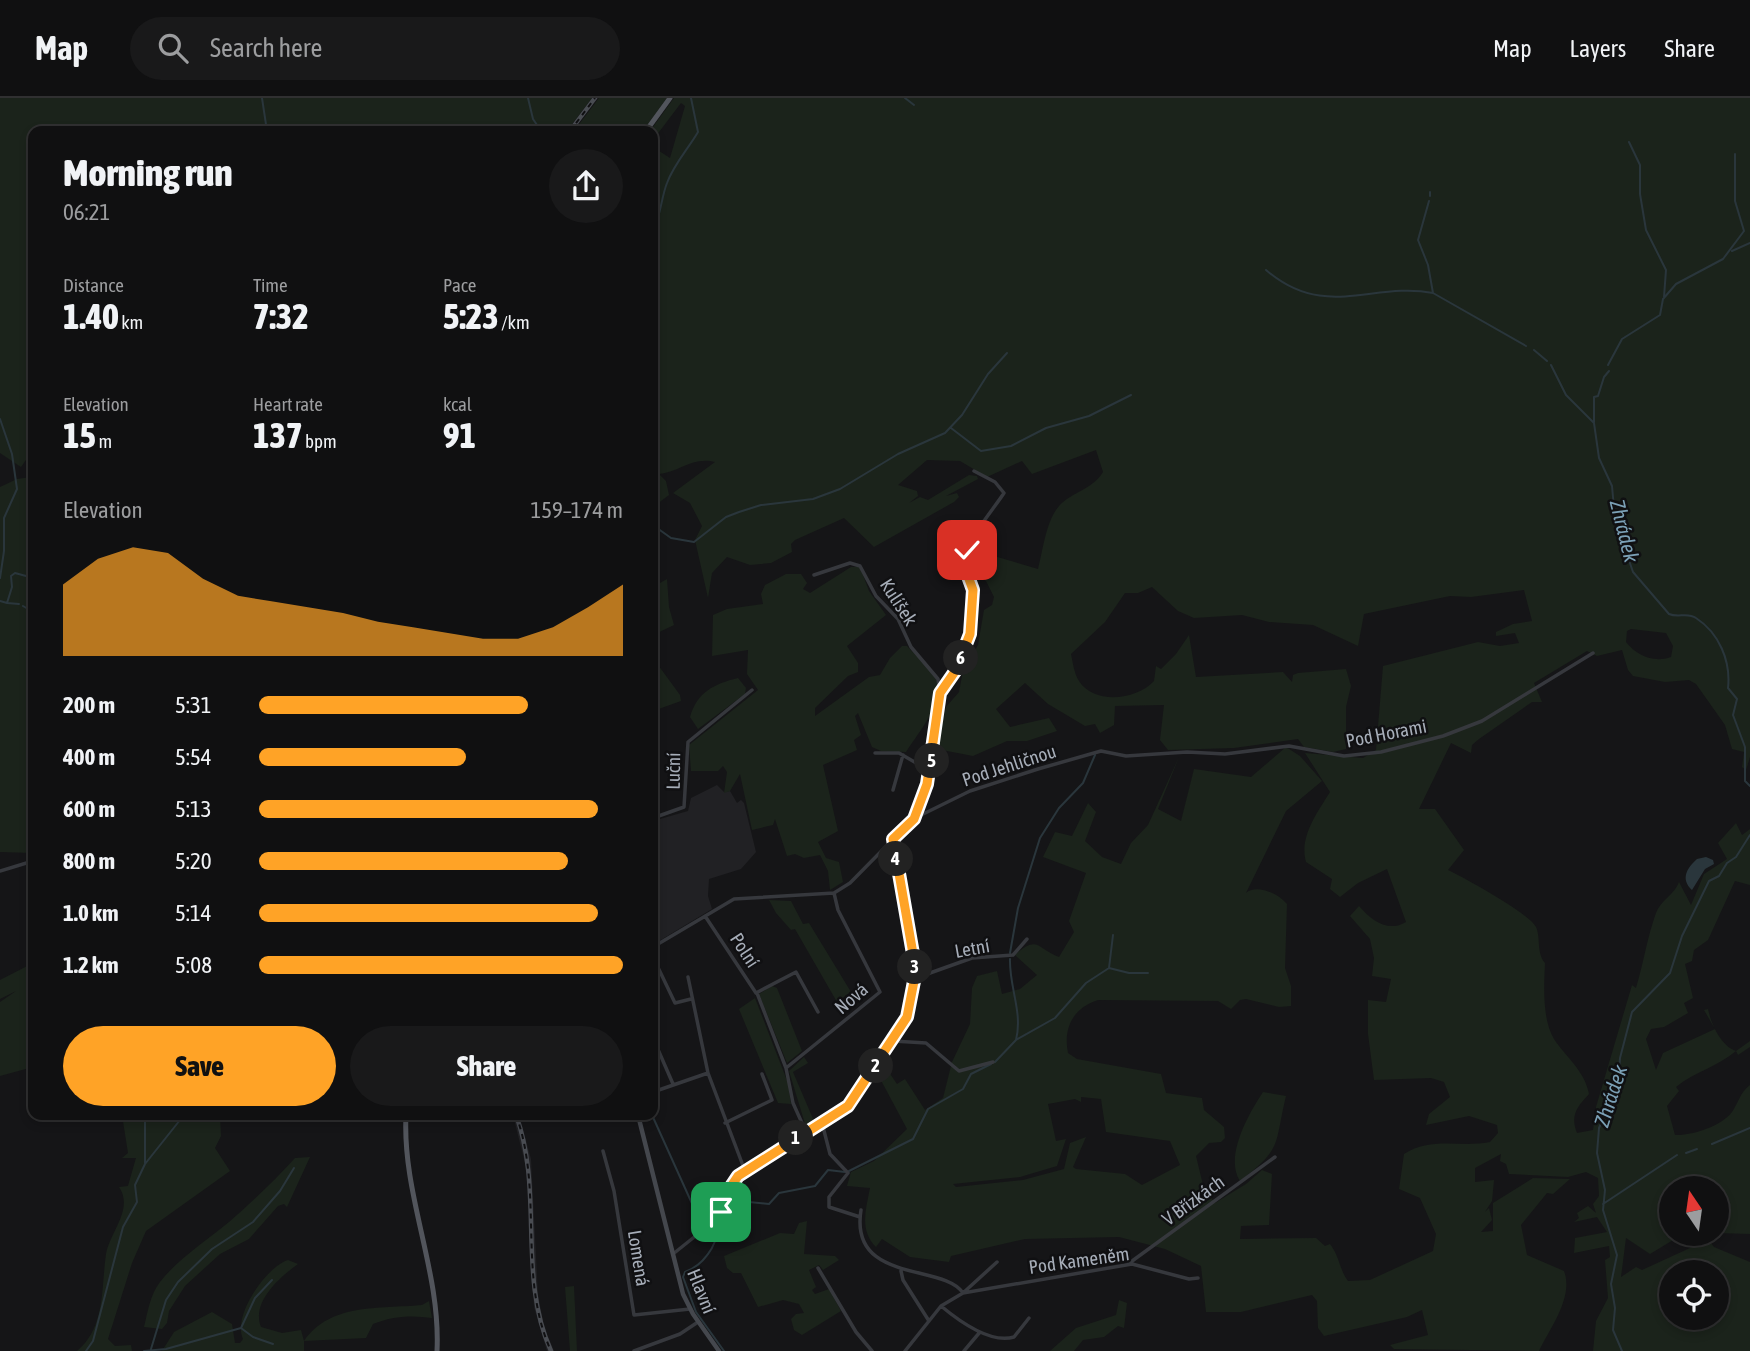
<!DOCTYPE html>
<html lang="en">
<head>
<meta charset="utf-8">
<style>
	body { margin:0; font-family:"Asap Condensed",sans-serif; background:#19191a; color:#f1f3f6; height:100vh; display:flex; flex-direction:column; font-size:26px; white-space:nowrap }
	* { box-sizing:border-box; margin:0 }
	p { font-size:23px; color:#9c9d9f }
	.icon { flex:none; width:38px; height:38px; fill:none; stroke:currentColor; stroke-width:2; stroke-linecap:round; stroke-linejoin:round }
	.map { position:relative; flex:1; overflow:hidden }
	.details { position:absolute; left:28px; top:28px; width:630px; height:994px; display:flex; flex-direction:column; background:#101011; border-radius:14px; box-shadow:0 4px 10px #0003,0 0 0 2px #303031 }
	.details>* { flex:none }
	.needle { width:46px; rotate:347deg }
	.buttons { position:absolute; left:1659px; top:1078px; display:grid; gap:14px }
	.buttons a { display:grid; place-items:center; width:70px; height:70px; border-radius:50%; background:#101011; box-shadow:0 4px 10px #0003,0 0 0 2px #303031; font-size:35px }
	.pin { position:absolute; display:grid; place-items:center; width:60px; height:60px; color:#fff; margin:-30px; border-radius:14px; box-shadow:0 4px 10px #0006 }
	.km { position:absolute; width:35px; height:35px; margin:-18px; border-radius:50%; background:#222; color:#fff; font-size:19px; line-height:35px; text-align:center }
	.round { display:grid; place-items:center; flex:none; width:74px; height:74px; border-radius:37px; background:#19191a }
	.headline { display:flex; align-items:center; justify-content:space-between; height:119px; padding:0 35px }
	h1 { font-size:38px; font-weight:800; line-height:52px }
	.figures { display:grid; grid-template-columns:repeat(3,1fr); gap:10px; height:119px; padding:7px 35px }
	.figures div { display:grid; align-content:center }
	.figures b { font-size:35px; font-weight:800 }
	.figures small { font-size:19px; font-weight:400 }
	.figures p { font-size:19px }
	.chart { height:196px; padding:14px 35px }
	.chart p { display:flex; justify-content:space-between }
	.chart svg { width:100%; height:126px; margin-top:7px; fill:#ffa326; opacity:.7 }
	.action { display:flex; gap:14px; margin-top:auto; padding:14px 35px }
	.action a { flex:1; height:80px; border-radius:42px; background:#ffa326; color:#111; font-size:28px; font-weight:800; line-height:80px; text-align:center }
	.action a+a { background:#19191a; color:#f1f3f6 }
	ul { padding:0 35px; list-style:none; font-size:23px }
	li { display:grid; grid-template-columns:112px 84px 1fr; align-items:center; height:52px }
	li i { height:18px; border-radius:9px; background:#ffa326 }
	header { display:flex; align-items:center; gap:42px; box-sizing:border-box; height:98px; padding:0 35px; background:#101011; border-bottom:2px solid #303031 }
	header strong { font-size:33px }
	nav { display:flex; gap:38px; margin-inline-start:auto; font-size:24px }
	.search { width:490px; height:63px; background:#19191a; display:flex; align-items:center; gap:18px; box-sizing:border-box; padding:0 24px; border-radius:38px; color:#9c9d9f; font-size:26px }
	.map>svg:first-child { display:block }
	.built { fill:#212124 }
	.green { fill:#1b231b; fill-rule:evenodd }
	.water { fill:#2a363c }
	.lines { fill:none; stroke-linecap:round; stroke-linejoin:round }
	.stream { stroke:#2a363c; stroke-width:2 }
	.street { stroke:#36383d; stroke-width:3.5 }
	.secondary { stroke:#44474d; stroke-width:4.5 }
	.primary { stroke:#52555c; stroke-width:5 }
	.rail-casing { stroke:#494c52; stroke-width:4.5 }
	.rail { stroke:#101012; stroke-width:2; stroke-dasharray:5; stroke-linecap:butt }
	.route-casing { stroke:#fff; stroke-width:14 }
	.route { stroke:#ffa326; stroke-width:9 }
	.labels { text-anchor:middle; stroke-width:5; stroke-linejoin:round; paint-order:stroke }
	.street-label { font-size:19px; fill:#a6adb8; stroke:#101012 }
	.water-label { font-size:21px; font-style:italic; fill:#7ba0b6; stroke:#101012 }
</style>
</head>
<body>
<header>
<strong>Map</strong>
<div class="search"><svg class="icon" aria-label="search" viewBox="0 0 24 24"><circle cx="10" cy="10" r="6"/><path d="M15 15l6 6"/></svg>Search here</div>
<nav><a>Map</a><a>Layers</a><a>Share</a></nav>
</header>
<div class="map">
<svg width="1750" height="1253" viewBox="0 0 1750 1253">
	<rect width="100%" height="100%" fill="#151517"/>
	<path class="built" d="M717,687L724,694L730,693L737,705L741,702L744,705L756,754L741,771L709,781L708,798L712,811L654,846L653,723L688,713L691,700Z
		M513,1017H519L531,1061L538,1197L544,1229L554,1253H547L534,1209L527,1073Z"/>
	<path class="green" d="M0,0H592L567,33H33V352L21,369L0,355Z
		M599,0H667L643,33H574Z
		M674,0H1750V659L1746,672L1742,669L1744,654L1732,651L1725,627L1696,586L1689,582L1665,584L1633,578L1628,572L1622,552L1597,558L1587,553L1534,585L1542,604H1532L1479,641L1472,647L1471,655L1451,645L1419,711H1435L1464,752L1448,772C1463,779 1530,816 1536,829C1541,840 1536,854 1545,865C1544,888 1542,921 1554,941C1565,958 1585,973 1589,996C1577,1009 1570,1017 1577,1035L1593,1032L1596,1009L1632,887L1636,890C1644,863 1647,840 1656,815C1660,803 1675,796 1679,784L1691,807L1704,776L1727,761L1718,745L1736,725L1742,737L1750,731V787L1735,783L1708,842L1694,852L1692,863L1685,866L1693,900L1684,905L1688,915L1664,929L1651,931L1646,941L1656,972L1663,955L1715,931L1704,912L1708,911C1711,926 1721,948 1736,953L1750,943V949L1738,957L1736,953C1717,969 1694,974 1676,989L1679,993L1667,1008L1675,1037C1691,1038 1722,1028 1732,1014C1739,1004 1739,996 1750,987V1136L1717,1135V1090H1671V1136H1683L1650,1156L1626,1140L1621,1179L1636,1169L1642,1172L1703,1144L1696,1136H1704L1714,1149L1750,1164V1253H1593L1596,1223L1608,1200L1605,1162L1610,1159L1609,1148L1574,1155L1575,1140L1607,1134L1597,1119L1574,1124L1579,1120L1577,1115L1588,1108L1596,1115L1593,1106L1599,1098L1598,1080L1586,1074L1568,1079L1509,1076L1506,1066L1500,1063L1501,1056L1475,1070V1084L1494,1082L1492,1103L1485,1114L1489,1110L1492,1122L1481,1134L1493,1133V1105L1533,1080L1570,1081L1553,1096L1547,1095L1521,1127L1527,1157L1564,1173C1574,1199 1550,1230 1539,1253L1394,1251L1390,1247L1428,1237L1422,1212L1407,1219L1324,1238L1318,1230L1317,1203L1312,1197L1241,1214H1206L1201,1168L1165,1151L1119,1139L1025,1141L951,1158L949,1164L910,1159L882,1141L876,1149C859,1132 866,1111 870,1090L847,1088L851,1074L874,1063L907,1031L876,973L882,964L897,986L905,981L925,1012L943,1000L952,964L970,926L972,890L977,878L997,873L1002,896L1020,891L1037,877L1015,857C1038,836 1037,851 1059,859L1074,834L1069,823L1086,775L1043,759L1055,734L1072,738L1088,705L1096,714L1085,743L1102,759L1121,766L1131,745L1148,727L1179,659L1158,711L1181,723L1194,671L1251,679L1286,649L1300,658L1322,683L1286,713L1246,795C1255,786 1277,794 1287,806L1285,870L1291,888V908L1279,909L1246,901L1240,902L1231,911L1218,903L1098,902C1073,910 1063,930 1068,955L1077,961L1161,976L1166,995L1202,1000L1204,1012L1224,1029L1225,1040L1221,1044L1209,1045L1196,1058L1204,1091L1215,1105L1246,1086L1262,1072L1272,1076L1269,1127L1241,1128L1240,1141L1316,1140L1325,1148L1330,1146C1340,1159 1339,1171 1348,1183L1370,1182L1433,1153L1436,1136L1420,1100L1399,1091L1404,1056C1432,1038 1459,1050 1490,1044L1498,1035L1497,1027L1469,1018L1426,1027L1429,1016L1450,999L1444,984L1431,980L1374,982L1368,936V902L1386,904L1391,881L1372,878L1374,860L1370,841L1350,818L1359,808C1371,822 1388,835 1406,824L1387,771L1358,785L1340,799L1330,791L1332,781L1306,764C1299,739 1317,715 1330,694L1305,655L1363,660L1376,652L1383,568L1478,544L1500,548L1519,545L1515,535L1496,538V534L1513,526L1532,523L1524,492L1471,499L1450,498L1364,516L1358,548L1313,527L1269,524L1242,517L1194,520L1178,513L1152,489L1138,495H1125L1105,524L1071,556C1073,565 1074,575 1079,583C1094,607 1137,602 1154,583L1156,568L1161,571L1176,556L1189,537L1196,579L1283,574L1292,584L1293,577L1298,575L1346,571L1351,588L1346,609V651L1333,654L1304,649L1298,641L1234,650L1168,652L1160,642L1164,607L1115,608L1114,627L1100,635L1095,626L1085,628L1048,606L1025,585L996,611L1010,629L1049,620L1057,633L1027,643H1007L973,658L942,652L937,644L946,609L959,594L963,573L978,547L984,512L992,507L994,499L986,483L968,469L969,454L994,458L1038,471C1043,452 1046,423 1059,408C1073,393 1092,392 1103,374L1096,352L1032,376L1022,363L987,379L960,363L927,362L898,387L917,393L918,398L909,405L920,399L928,402L969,377L977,378L978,381L946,398L957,395L959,399L954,404L874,449L844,420L795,442L791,446L792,454L771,465L750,467L727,459L712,475L708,500L695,442L702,428L690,405L673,395L715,364C693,358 679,374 659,376L666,383L669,397L653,409V49L670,60L685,8L681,5L653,42V33H650ZM1631,531L1666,535L1673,548L1671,559C1654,565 1637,558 1626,544L1627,533ZM1081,999L1101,1001L1106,1034L1170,1043L1180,1067L1142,1087L1125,1076L1076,1071L1073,1069L1086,1039L1070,1045L1064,1071L1023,1082L956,1089L953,1086L1020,1079L1057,1068L1066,1041L1056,1043L1048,1006L1075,1001L1081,1004ZM1671,1174H1717V1220H1671Z
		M31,379L33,381V755L0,754V389L17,381Z
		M851,469H860L869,493L886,517L847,548L858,565V574L848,578L815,610V618L869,579L880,577L890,560L902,548H907C915,557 928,567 934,577C949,600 918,635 906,654L881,653L872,649L858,615L855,618L861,637L854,642L857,652L823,667L838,733L818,744L826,760L839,764L843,784L830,792L828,773L820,757L804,760L795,756L787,758L775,721L773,727L752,732L740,676L730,693L724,695L727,674L723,668L718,673H691L689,647L758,592L747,576L748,552L712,558L713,517L727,511L763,506L761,496L765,487L786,476H801L807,485L803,491L810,495Z
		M667,481L669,509L674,527L653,537V489Z
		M653,560L680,597L681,603L653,613Z
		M738,580L746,590L745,596L698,631L690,619C697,594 714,586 738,580Z
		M769,802L791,803L803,826L809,825L851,894L837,904L795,831L791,832L776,815Z
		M33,865V880L30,883L33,882V969L0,978V904L16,893L0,901V882Z
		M772,888L777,890L802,953L787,965L759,896Z
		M755,900L788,985L791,1006L778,1005L739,911Z
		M804,959L808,965L793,974L814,1023L806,1029L789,973Z
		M1263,994L1286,998C1274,1048 1283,1050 1240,1083C1224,1059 1249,1015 1263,994Z
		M122,1017H220L221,1038L215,1050L230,1073L146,1133L132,1165L108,1241L115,1248L131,1247L132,1253H77C106,1229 101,1189 106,1156C110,1134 134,1111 119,1089L128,1088L136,1060H122L128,1055Z
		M310,1059L287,1109L284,1106L278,1108L249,1141L220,1156L185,1188L169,1213L167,1225L162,1231L144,1229C148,1213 150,1197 160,1184C179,1160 206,1143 229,1124C252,1104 275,1082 295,1060Z
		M807,1123L804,1156L835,1158L839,1162L823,1172L819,1167L809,1172L816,1189L812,1192L815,1196L829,1191L841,1213L802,1237L794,1232L791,1221L796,1216L804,1215L799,1206L783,1202L758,1209L741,1175H733L727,1170L724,1158L780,1135L794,1136L799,1125Z
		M288,1162L298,1166C280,1179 251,1204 261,1229L282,1235L301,1232L304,1243C330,1205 379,1211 422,1207L429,1203L432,1220C412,1217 392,1218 373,1226L366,1240L304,1243V1253H162L174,1234L212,1214L232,1226L235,1245H240L243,1241C232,1218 266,1169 288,1162Z
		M574,1188L577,1253H570L565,1189Z
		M1119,1202L1127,1205L1124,1230L1118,1228L1104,1239L1083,1242L1074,1253H1050L1076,1230L1116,1217Z"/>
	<path class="water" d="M1706,759L1713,762L1714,766L1705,771L1692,792C1680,781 1687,770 1697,761Z"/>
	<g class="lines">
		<path class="stream" d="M262,0L267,33
			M528,0L533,21L541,33
			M905,0L914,7
			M1629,44L1640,67V96L1646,132L1666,172L1664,199
			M1430,98V94
			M1429,103L1418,142L1428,167L1433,195
			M653,131C661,118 661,100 667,85C674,66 688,51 698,34L691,0
			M1732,153L1750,145
			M1266,172C1325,223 1373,183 1433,195L1526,248
			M1534,252L1547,263
			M1551,267L1566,297L1594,325L1599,360L1612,388L1614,410L1626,437L1625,451L1633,474L1669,516C1678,520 1688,514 1696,520C1719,535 1731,563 1728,590L1737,601L1733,617L1745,649V683L1750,688
			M1608,267L1622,241L1660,217L1663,201L1676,186L1723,161L1744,133L1735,103V56
			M0,321L12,356L17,391L4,420V453L0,480
			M1594,324V299L1598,298L1604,279L1609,273
			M951,330L981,353L1011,348L1046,330L1089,318L1131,297
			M653,431L657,430L671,440L694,444L726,419L739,414L761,407L813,401L840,391L898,356L945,335L962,317L988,276L1007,255
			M0,503L7,505L12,489L11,478L15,475L26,478L33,472
			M7,505L19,506
			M23,508L33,514
			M1010,855L1018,810L1040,740L1059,710L1083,685L1095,657
			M1010,861C1009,889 1023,914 1016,942
			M1109,870L1113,837
			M995,964L1016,942L1055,920L1086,885L1109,870L1129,875H1148
			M145,1017V1065
			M652,1017L694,1110L707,1117L717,1129C718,1148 702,1168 685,1174L683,1179L696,1214L724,1253
			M1712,1046L1750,1030
			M1686,1055L1697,1051
			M849,1073L913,1041L928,1011L963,991L971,976L991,966
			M1603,1106L1677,1057
			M727,1111L749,1104L769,1106L779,1095L815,1088L828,1072L845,1074
			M241,1230L253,1239L273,1246
			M151,1251L166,1202L178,1184L212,1151L253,1124L280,1093L294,1070
			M86,1253L93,1243L123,1129L137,1104L135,1087L145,1066L184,1017
			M144,1253L166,1251L241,1230L255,1200L272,1182
			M1622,1253L1613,1232L1615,1210L1611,1186L1617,1157L1603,1112L1605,1092L1597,1055L1599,1030L1618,987L1620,960L1632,914L1670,875L1682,838L1709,783L1719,778L1727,765L1736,759L1750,737"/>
		<path class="street" d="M814,477L850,465L860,468L876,498L898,521L911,549L938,581L940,595L930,673L914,719
			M940,595C964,571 978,523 972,490C970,479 963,470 964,459C966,444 995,409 1004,395L995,384L974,373
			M875,655H899L930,673
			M893,692L903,657
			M653,720L684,709L688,644L752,592
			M0,773L33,763
			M705,818L756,895L796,874L818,914
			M653,849L734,801L834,795L850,785L913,721L970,693L1038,671L1101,653L1126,658L1187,654L1225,656L1289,648L1344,658L1381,654L1443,638L1482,623L1593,555
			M653,859L675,905L691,901
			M688,879L708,975L745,1073
			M916,880L972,860L1013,857L1027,841
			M757,895L786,970L793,1005L806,1034
			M653,940L673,986
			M893,943L926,945L959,973L993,964
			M786,970L880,894L838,812L834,795
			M653,994L708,975
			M725,1025L772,1002L762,976
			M822,1025L830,1056L848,1075L829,1099V1109L860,1119
			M603,1053L614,1093L634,1217L690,1211
			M861,1112C849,1186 944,1165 963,1195L997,1164
			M673,1156L713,1124L738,1078L848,1008L907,920L916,873L893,741
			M1128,1166L1275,1059
			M818,1170L856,1234L872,1253
			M901,1173L903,1182L929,1223
			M941,1208C959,1223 990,1246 1014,1239L1029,1220
			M634,1253L680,1236L698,1224
			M905,1253L941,1208L963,1195L1132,1166L1189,1181L1198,1180
			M964,1253L980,1234"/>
		<path class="secondary" d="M638,1017L683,1196L693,1216L719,1253"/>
		<path class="primary" d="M646,33L670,0
			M406,1017C402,1097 441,1173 437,1253"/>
		<defs>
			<path id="rail" d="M570,33L595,0
				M516,1017C544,1093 517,1178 551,1253"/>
		</defs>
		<use href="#rail" class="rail-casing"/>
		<use href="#rail" class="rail"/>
	</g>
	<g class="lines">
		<defs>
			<path id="route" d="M721,1114L728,1093L738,1078L848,1008L907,919L916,873L893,741L914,721L927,686L940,595L956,572L970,536L973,492L965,470L967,452"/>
		</defs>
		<use href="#route" class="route-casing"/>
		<use href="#route" class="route"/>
	</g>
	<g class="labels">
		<g class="street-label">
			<text transform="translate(899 504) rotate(57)" y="7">Kulíšek</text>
			<text transform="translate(1386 635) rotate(-11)" y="7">Pod Horami</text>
			<text transform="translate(1009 667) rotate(-18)" y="7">Pod Jehličnou</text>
			<text transform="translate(673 673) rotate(-89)" y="7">Luční</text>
			<text transform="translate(972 850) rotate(-10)" y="7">Letní</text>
			<text transform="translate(745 852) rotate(57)" y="7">Polní</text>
			<text transform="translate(851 900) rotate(-41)" y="7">Nová</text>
			<text transform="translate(1193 1102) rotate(-36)" y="7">V Břízkách</text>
			<text transform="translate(639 1160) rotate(81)" y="7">Lomená</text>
			<text transform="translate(1079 1162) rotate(-8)" y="7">Pod Kameněm</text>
			<text transform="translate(702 1193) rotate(68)" y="7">Hlavní</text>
		</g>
		<g class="water-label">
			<text transform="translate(1624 433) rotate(76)" y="7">Zhrádek</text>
			<text transform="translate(1611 998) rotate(-72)" y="7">Zhrádek</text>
		</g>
	</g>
</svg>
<div class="buttons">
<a><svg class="needle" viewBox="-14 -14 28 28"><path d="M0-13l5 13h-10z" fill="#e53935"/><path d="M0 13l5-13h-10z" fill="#9c9d9f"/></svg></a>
<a><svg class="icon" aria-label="locate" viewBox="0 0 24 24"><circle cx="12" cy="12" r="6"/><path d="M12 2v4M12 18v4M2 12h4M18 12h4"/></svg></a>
</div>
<div class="pin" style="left:721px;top:1114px;background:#1e9e55"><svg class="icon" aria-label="arrive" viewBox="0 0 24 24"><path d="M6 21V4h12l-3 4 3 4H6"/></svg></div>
<div class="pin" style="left:967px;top:452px;background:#d93025"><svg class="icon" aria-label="check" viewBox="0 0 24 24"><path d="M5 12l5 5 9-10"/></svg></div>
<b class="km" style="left:796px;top:1040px">1</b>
<b class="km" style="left:876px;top:968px">2</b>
<b class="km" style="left:915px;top:869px">3</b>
<b class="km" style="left:896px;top:761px">4</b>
<b class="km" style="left:932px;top:663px">5</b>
<b class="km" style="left:961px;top:560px">6</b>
<section class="details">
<div class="headline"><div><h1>Morning run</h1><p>06:21</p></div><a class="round"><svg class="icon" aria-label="share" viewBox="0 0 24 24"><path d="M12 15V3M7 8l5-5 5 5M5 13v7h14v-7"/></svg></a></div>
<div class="figures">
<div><p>Distance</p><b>1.40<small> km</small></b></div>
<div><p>Time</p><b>7:32</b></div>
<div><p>Pace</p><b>5:23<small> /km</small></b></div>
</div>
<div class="figures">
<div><p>Elevation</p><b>15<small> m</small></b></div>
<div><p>Heart rate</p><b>137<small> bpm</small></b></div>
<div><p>kcal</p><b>91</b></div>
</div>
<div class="chart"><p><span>Elevation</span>159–174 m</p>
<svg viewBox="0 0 160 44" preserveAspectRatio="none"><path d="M0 44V19L10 10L20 6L30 8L40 17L50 23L60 25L70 27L80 29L90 32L100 34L110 36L120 38L130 38L140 34L150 27L160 19V44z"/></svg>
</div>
<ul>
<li><b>200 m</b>5:31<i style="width:74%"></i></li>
<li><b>400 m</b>5:54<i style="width:57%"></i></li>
<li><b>600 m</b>5:13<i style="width:93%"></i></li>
<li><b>800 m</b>5:20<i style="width:85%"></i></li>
<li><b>1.0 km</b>5:14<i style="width:93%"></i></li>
<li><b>1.2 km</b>5:08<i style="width:100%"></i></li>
</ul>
<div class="action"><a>Save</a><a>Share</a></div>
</section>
</div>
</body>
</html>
